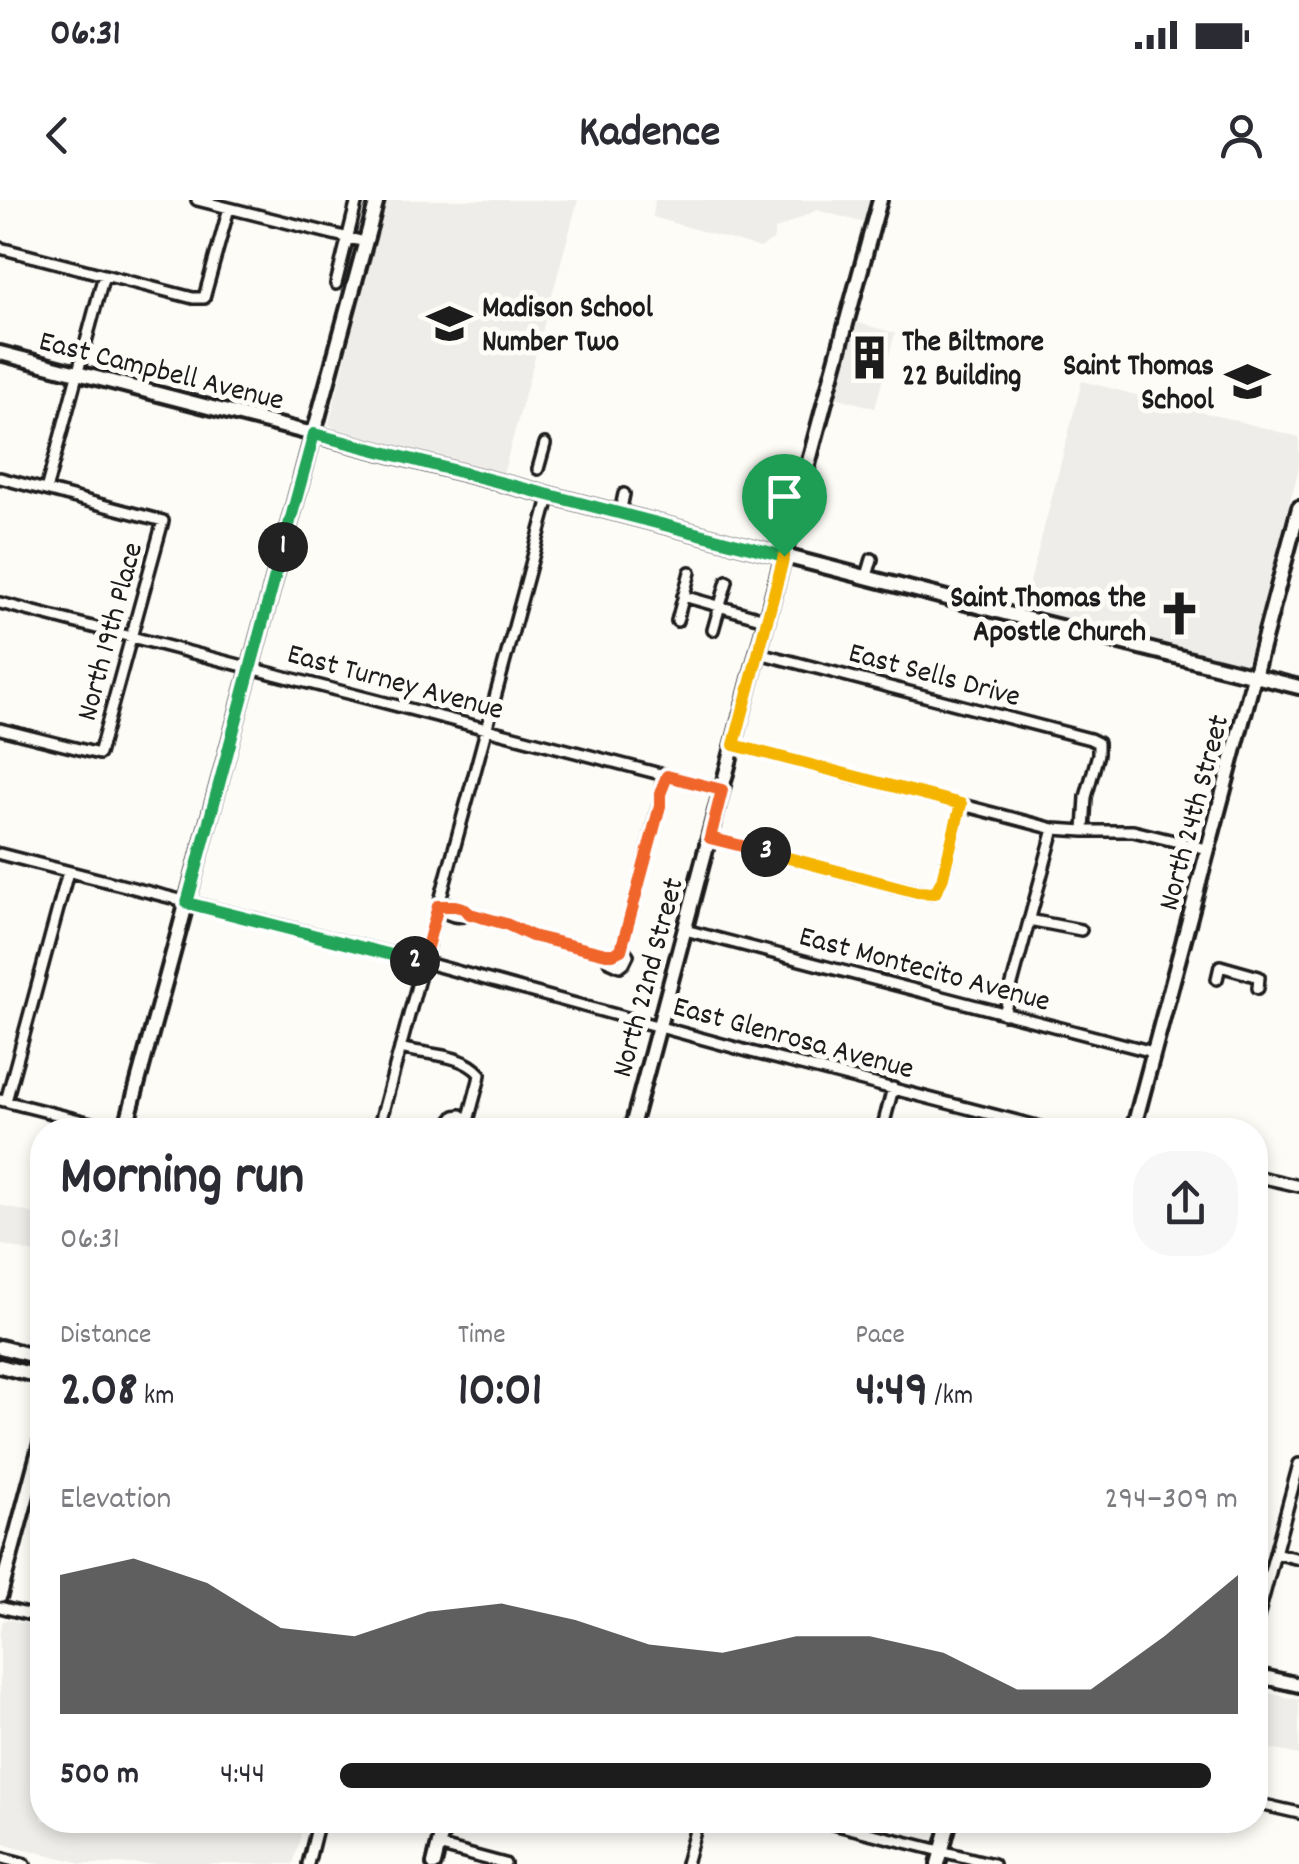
<!DOCTYPE html>
<html lang="en">
<head>
<meta charset="utf-8">
<style>
	body { margin:0; font-family:Dekko,sans-serif; background:#f7f7f7; color:#2b2b33; height:100vh; display:flex; flex-direction:column; font-size:38px; white-space:nowrap }
	* { box-sizing:border-box; margin:0 }
	p { font-size:32px; color:#7c7c81 }
	.icon { flex:none; width:55px; height:55px; fill:none; stroke:currentColor; stroke-width:2; stroke-linecap:round; stroke-linejoin:round }
	.map { position:relative; flex:1; overflow:hidden }
	.sheet { position:absolute; left:30px; top:918px; width:1238px; height:715px; display:flex; flex-direction:column; background:#fff; border-radius:40px; box-shadow:0 5px 15px #0003 }
	.sheet>* { flex:none }
	.pin { position:absolute; display:grid; place-items:center; width:85px; height:85px; color:#fff; margin:-102px -42px; border-radius:50% 50% 50% 0; rotate:-45deg; box-shadow:0 0 10px #0007 }
	.pin .icon { rotate:45deg }
	.km { position:absolute; width:50px; height:50px; margin:-25px; border-radius:50%; background:#222; color:#fff; font-size:28px; line-height:50px; text-align:center }
	.round { display:grid; place-items:center; flex:none; width:105px; height:105px; border-radius:40px; background:#f7f7f7 }
	.summary { display:flex; align-items:center; justify-content:space-between; height:170px; padding:0 30px }
	h1 { font-size:55px; font-weight:700; line-height:75px }
	.metrics { display:grid; grid-template-columns:repeat(3,1fr); gap:15px; height:170px; padding:10px 30px }
	.metrics div { display:grid; align-content:center }
	.metrics b { font-size:50px; font-weight:700 }
	.metrics small { font-size:28px; font-weight:400 }
	.metrics p { font-size:28px }
	.chart { height:280px; padding:20px 30px }
	.chart p { display:flex; justify-content:space-between }
	.chart svg { width:100%; height:180px; margin-top:10px; fill:#1c1c1c; opacity:.7 }
	ul { padding:0 30px; list-style:none; font-size:32px }
	li { display:grid; grid-template-columns:160px 120px 1fr; align-items:center; height:75px }
	li i { height:25px; border-radius:12px; background:#1c1c1c }
	.status { display:flex; justify-content:space-between; align-items:center; height:70px; padding:0 50px; background:#fff; direction:ltr }
	.status svg { height:28px; fill:currentColor }
	header { display:flex; justify-content:space-between; align-items:center; height:130px; padding:0 30px; background:#fff; font-size:45px; font-weight:700 }
	.map>svg:first-child { display:block }
	.built { fill:#eeede9 }
	.lines { fill:none; stroke-linecap:round; stroke-linejoin:round }
	.street-casing { stroke:#1c1c1c; stroke-width:16 }
	.secondary-casing { stroke:#1c1c1c; stroke-width:20 }
	.street { stroke:#fdfcf7; stroke-width:9 }
	.secondary { stroke:#fdfcf7; stroke-width:12 }
	.split-1-casing { stroke:#fff; stroke-width:20 }
	.split-2-casing { stroke:#fff; stroke-width:20 }
	.split-3-casing { stroke:#fff; stroke-width:20 }
	.split-4-casing { stroke:#fff; stroke-width:20 }
	.split-1 { stroke:#22a559; stroke-width:12 }
	.split-2 { stroke:#22a559; stroke-width:12 }
	.split-3 { stroke:#f0652b; stroke-width:12 }
	.split-4 { stroke:#f5b400; stroke-width:12 }
	.labels { text-anchor:middle; stroke-width:10; stroke-linejoin:round; paint-order:stroke }
	.poi-label { font-size:30px; font-weight:bold; fill:#1c1c1c; stroke:#fdfcf7; text-anchor:start }
	.street-label { font-size:30px; fill:#1c1c1c; stroke:#fdfcf7 }
</style>
</head>
<body>
<div class="status"><b>06:31</b><svg viewBox="0 0 49 12"><path d="M0 12V9h3v3zM5 12V6h3v6zM10 12V3h3v9zM15 12V0h3v12zM26 1h20v11H26zM47 4h2v5h-2z"/></svg></div>
<header><svg class="icon" aria-label="back" viewBox="0 0 24 24"><path d="M15 5l-7 7 7 7"/></svg>Kadence<svg class="icon" aria-label="person" viewBox="0 0 24 24"><circle cx="12" cy="8" r="4"/><path d="M4 21q1-7 8-7t8 7"/></svg></header>
<div class="map">
<svg width="1299" height="1664" viewBox="0 0 1299 1664">
	<rect width="100%" height="100%" fill="#fdfcf7"/>
	<filter id="ink" filterUnits="userSpaceOnUse"><feTurbulence type="fractalNoise" baseFrequency=".01" numOctaves="2"/><feDisplacementMap in="SourceGraphic" scale="20" xChannelSelector="R" yChannelSelector="G"/><feConvolveMatrix kernelMatrix="1 2 1 2 8 2 1 2 1" color-interpolation-filters="sRGB"/></filter>
	<g filter="url(#ink)">
		<path class="built" d="M386,0H578L503,274L336,230L329,224Z
			M655,0H871L865,23L817,10L775,30L773,40L760,48L653,17Z
			M854,122L895,133L875,208L835,197Z
			M1082,181L1299,237V268L1248,458L1244,463L1209,457L1023,409Z
			M0,1005L42,1016V1055L0,1044Z
			M7,1419L42,1428V1620H305L293,1664H80L75,1661L0,1643V1432L3,1421Z
			M1255,1490L1299,1500V1555L1255,1545Z"/>
		<g class="lines">
			<defs>
				<path id="street" d="M197,0L365,42
					M0,48L193,98H204L229,8
					M336,84L357,0
					M538,269L545,244
					M0,278L163,321L99,554L0,529
					M46,290L104,75
					M620,313L624,294
					M867,376L872,359
					M683,396L768,420
					M0,403L722,590
					M677,421L690,372
					M713,430L727,381
					M759,453L1090,539L1098,543V554L1086,597L1084,631
					M734,545L1054,629L1084,631H1133L1207,649
					M710,638L917,692L935,693L942,681L961,605
					M0,654L423,762L751,852L1052,930
					M438,706L449,704L455,706L463,708L469,714L506,724L532,736L606,754L617,753L623,744L659,605L662,585L667,576
					M438,706C447,716 457,719 469,714
					M1029,720L1081,730
					M685,730L1153,852
					M606,754L609,761L620,766L624,763L628,755L622,747
					M1217,779L1220,766L1259,777L1258,788
					M1004,814L1054,629
					M400,848C425,855 462,853 480,874L479,880L468,921
					M0,900L119,930
					M6,901L68,672
					M378,930L550,294
					M453,930L451,921L455,916L461,915L468,921L466,930
					M882,930L893,888
					M1255,976L1299,986
					M1275,1353L1299,1359
					M0,1407L42,1418
					M1255,1428L1299,1264
					M1255,1603L1299,1613
					M817,1620L993,1664
					M438,1646L505,1664
					M0,1657L25,1664
					M308,1664L319,1620
					M686,1664L698,1620"/>
				<path id="secondary" d="M0,153L1024,418L1299,487
					M125,930L377,0
					M631,930C715,620 794,309 880,0
					M1133,930L1299,308
					M0,1147L42,1158
					M0,1166L42,1177
					M0,1395L42,1239
					M1255,1475L1299,1485
					M434,1664L445,1620
					M938,1664L950,1620"/>
			</defs>
			<use href="#street" class="street-casing"/>
			<use href="#secondary" class="secondary-casing"/>
			<use href="#street" class="street"/>
			<use href="#secondary" class="secondary"/>
		</g>
	</g>
	<g class="lines" filter="url(#ink)">
		<defs>
			<path id="split-1" d="M283,347L314,234L784,356"/>
			<path id="split-2" d="M283,347L187,703L415,761"/>
			<path id="split-3" d="M415,761L423,762L438,706H455L463,708L470,714L506,724L532,736L606,754H613L621,750L660,606V594L667,576L722,590L710,638L766,652"/>
			<path id="split-4" d="M766,652L917,692L935,693L942,680L961,604L734,545L784,356"/>
		</defs>
		<use href="#split-1" class="split-1-casing"/>
		<use href="#split-2" class="split-2-casing"/>
		<use href="#split-3" class="split-3-casing"/>
		<use href="#split-4" class="split-4-casing"/>
		<use href="#split-1" class="split-1"/>
		<use href="#split-2" class="split-2"/>
		<use href="#split-3" class="split-3"/>
		<use href="#split-4" class="split-4"/>
	</g>
	<defs>
		<symbol id="school-bare" viewBox="-9 -9 18 18"><path d="M0-5L7-2L0 1L-7-2ZM-4 1L0 2.5L4 1V4Q0 6-4 4Z" fill="#1c1c1c" stroke="#fdfcf7" stroke-width="2.5" paint-order="stroke"/></symbol>
		<symbol id="building-bare" viewBox="-9 -9 18 18"><path d="M-4-6H4V6H1V3H-1V6H-4ZM-2.5-4.3h1.7v1.8h-1.7ZM.8-4.3h1.7v1.8H.8ZM-2.5-1h1.7V.8h-1.7ZM.8-1h1.7V.8H.8Z" fill="#1c1c1c" stroke="#fdfcf7" stroke-width="2.5" paint-order="stroke"/></symbol>
		<symbol id="church-bare" viewBox="-9 -9 18 18"><path d="M-1.2-6h2.4v3.5h3.3v2.4h-3.3V6h-2.4V-.1h-3.3v-2.4h3.3Z" fill="#1c1c1c" stroke="#fdfcf7" stroke-width="2.5" paint-order="stroke"/></symbol>
	</defs>
	<g fill-rule="evenodd">
		<use href="#school-bare" x="418" y="92" width="63" height="63"/>
		<use href="#building-bare" x="838" y="126" width="63" height="63"/>
		<use href="#school-bare" x="1216" y="150" width="63" height="63"/>
		<use href="#church-bare" x="1148" y="382" width="63" height="63"/>
	</g>
	<g class="labels">
		<g class="poi-label">
			<text x="482" y="116">Madison School<tspan x="482" dy="34">Number Two</tspan></text>
			<text x="902" y="150">The Biltmore<tspan x="902" dy="34">22 Building</tspan></text>
			<text x="1214" y="174" text-anchor="end">Saint Thomas<tspan x="1214" dy="34">School</tspan></text>
			<text x="1146" y="406" text-anchor="end">Saint Thomas the<tspan x="1146" dy="34">Apostle Church</tspan></text>
		</g>
		<g class="street-label">
			<text transform="translate(162 169) rotate(14)" y="10">East Campbell Avenue</text>
			<text transform="translate(108 431) rotate(-75)" y="10">North 19th Place</text>
			<text transform="translate(935 473) rotate(15)" y="10">East Sells Drive</text>
			<text transform="translate(396 480) rotate(15)" y="10">East Turney Avenue</text>
			<text transform="translate(1192 612) rotate(-75)" y="10">North 24th Street</text>
			<text transform="translate(925 767) rotate(15)" y="10">East Montecito Avenue</text>
			<text transform="translate(646 777) rotate(-75)" y="10">North 22nd Street</text>
			<text transform="translate(794 836) rotate(15)" y="10">East Glenrosa Avenue</text>
		</g>
	</g>
</svg>
<div class="pin" style="left:784px;top:356px;background:#1e9e55"><svg class="icon" aria-label="arrive" viewBox="0 0 24 24"><path d="M6 21V4h12l-3 4 3 4H6"/></svg></div>
<b class="km" style="left:283px;top:347px">1</b>
<b class="km" style="left:415px;top:761px">2</b>
<b class="km" style="left:766px;top:652px">3</b>
<section class="sheet">
<div class="summary"><div><h1>Morning run</h1><p>06:31</p></div><a class="round"><svg class="icon" aria-label="share" viewBox="0 0 24 24"><path d="M12 15V3M7 8l5-5 5 5M5 13v7h14v-7"/></svg></a></div>
<div class="metrics">
<div><p>Distance</p><b>2.08<small> km</small></b></div>
<div><p>Time</p><b>10:01</b></div>
<div><p>Pace</p><b>4:49<small> /km</small></b></div>
</div>
<div class="chart"><p><span>Elevation</span>294–309 m</p>
<svg viewBox="0 0 160 44" preserveAspectRatio="none"><path d="M0 44V10L10 6L20 12L30 23L40 25L50 19L60 17L70 21L80 27L90 29L100 25L110 25L120 29L130 38L140 38L150 25L160 10V44z"/></svg>
</div>
<ul>
<li><b>500 m</b>4:44<i style="width:97%"></i></li>
</ul>
</section>
</div>
</body>
</html>
